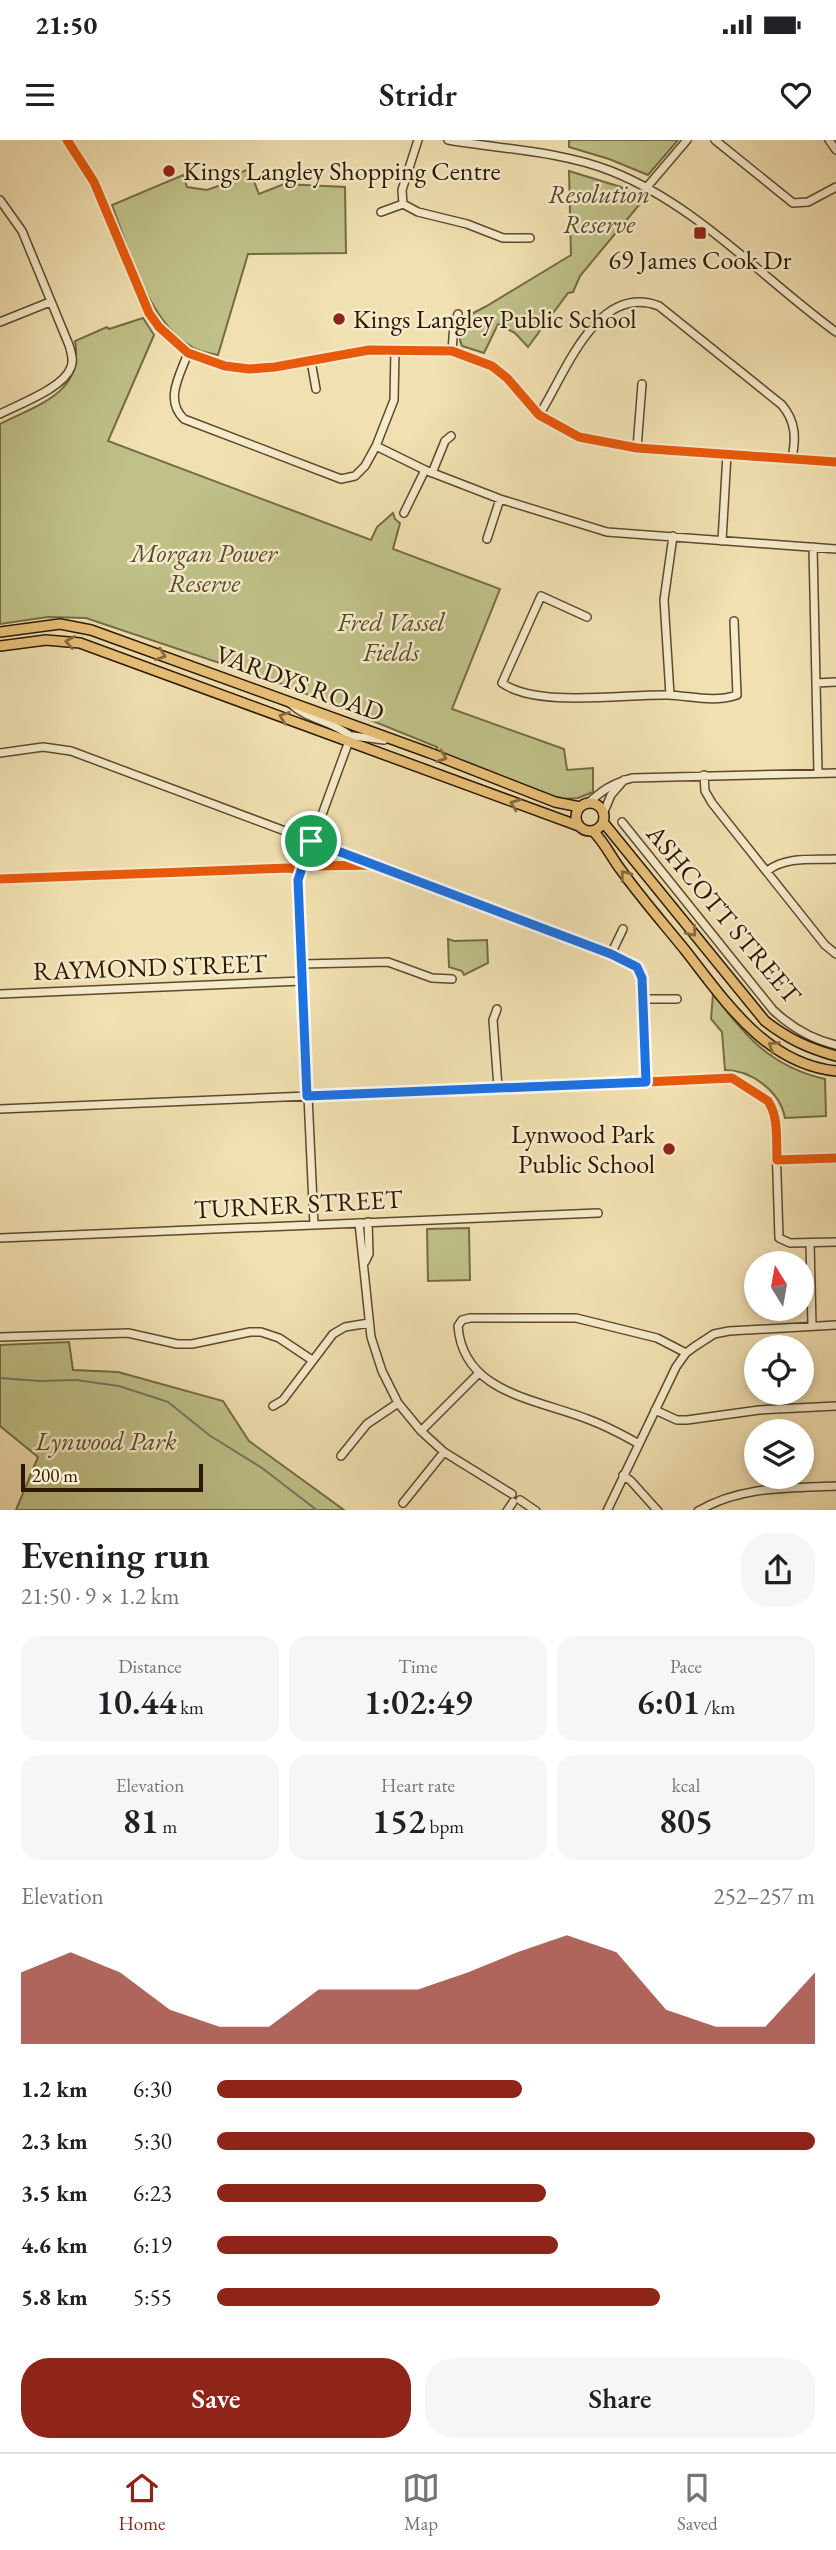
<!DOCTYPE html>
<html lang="en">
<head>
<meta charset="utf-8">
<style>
	body { margin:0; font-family:"EB Garamond",serif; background:#f6f6f6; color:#202124; height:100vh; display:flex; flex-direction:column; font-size:26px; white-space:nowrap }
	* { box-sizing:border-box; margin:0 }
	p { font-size:23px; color:#757577 }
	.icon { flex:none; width:38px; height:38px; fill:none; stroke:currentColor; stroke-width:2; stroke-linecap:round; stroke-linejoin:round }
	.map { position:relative; height:1370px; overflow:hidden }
	.side { display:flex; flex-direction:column; background:#fff; flex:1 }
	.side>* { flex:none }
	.needle { width:46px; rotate:349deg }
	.buttons { position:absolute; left:744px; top:1111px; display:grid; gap:14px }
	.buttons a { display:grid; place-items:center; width:70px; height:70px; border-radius:50%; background:#fff; box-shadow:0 4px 10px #0003; font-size:35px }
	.scale { position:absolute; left:21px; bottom:18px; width:182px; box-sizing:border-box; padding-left:7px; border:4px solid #2a1800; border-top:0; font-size:19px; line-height:24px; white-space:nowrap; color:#2a1800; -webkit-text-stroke:5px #f6ebcc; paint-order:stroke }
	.pin { position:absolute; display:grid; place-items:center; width:60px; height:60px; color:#fff; margin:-30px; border:4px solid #fff; border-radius:50%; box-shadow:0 2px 7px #0007 }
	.round { display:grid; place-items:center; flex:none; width:74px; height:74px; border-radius:28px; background:#f6f6f6 }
	.overview { display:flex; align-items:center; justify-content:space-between; height:119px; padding:0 21px }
	h1 { font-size:38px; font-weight:600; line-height:52px }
	.metrics { display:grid; grid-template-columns:repeat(3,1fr); gap:10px; height:119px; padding:7px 21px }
	.metrics div { display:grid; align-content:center; border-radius:18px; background:#f6f6f6; text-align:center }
	.metrics b { font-size:35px; font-weight:600 }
	.metrics small { font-size:19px; font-weight:400 }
	.metrics p { font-size:19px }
	.chart { height:196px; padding:14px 21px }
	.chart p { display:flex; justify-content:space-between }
	.chart svg { width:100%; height:126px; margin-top:7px; fill:#8f2418; opacity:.7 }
	.button { display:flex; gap:14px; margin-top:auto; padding:14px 21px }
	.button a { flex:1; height:80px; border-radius:28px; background:#8f2418; color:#fff; font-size:28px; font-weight:600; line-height:80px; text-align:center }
	.button a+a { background:#f6f6f6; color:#202124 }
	ul { padding:0 21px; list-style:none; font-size:23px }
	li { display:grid; grid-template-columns:112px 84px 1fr; align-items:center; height:52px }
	li i { height:18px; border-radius:9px; background:#8f2418 }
	.status { display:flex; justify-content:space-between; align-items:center; height:49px; padding:0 35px; background:#fff; direction:ltr }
	.status svg { height:19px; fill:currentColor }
	header { display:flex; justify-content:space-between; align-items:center; height:91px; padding:0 21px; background:#fff; font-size:32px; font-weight:600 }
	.tabs { display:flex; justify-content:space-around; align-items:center; height:98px; border-top:2px solid #e0e0e0; background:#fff; font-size:19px; color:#757577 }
	.tabs a { display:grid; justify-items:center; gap:4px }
	.tabs .active { color:#8f2418 }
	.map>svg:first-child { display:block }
	.green { fill:#bfc188; stroke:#746c44; stroke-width:2 }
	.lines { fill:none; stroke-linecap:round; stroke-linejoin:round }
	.stream { stroke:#6e7b68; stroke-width:2 }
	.minor-casing { stroke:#5c4a2c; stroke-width:10 }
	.major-casing { stroke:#2a1800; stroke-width:12 }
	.minor { stroke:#f6ebcc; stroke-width:7 }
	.major { stroke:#e8c078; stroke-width:9 }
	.cycleway-casing { stroke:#f6ebcc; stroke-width:13 }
	.cycleway { stroke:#e8590c; stroke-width:9 }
	.oneway { stroke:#896c3c }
	.route-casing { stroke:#fff; stroke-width:14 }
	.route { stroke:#1a73e8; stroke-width:9 }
	.poi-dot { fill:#8f2418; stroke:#f6ebcc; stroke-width:2.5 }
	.labels { text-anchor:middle; stroke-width:5; stroke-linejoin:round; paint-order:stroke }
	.poi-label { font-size:26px; fill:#2a1800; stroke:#f6ebcc; text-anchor:start }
	.park-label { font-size:26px; font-style:italic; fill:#574b29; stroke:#f6ebcc }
	.street-label { font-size:26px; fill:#2a1800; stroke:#f6ebcc }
</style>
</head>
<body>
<div class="status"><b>21:50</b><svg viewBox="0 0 49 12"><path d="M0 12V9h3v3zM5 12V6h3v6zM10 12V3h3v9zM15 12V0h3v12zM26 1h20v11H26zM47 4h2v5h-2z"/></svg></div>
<header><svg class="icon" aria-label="menu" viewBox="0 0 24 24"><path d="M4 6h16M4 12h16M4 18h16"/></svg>Stridr<svg class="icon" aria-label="heart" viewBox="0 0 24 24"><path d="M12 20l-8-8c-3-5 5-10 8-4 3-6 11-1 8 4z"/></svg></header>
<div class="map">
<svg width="836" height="1371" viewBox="0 0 836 1371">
	<rect width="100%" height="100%" fill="#f1e0b1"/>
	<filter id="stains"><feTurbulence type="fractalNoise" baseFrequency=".00286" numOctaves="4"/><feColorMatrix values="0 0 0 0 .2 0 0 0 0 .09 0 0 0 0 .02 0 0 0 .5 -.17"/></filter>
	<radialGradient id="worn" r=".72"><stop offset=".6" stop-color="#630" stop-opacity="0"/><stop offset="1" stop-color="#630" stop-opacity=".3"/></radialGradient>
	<path class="green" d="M569,0H678L648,35L609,19L569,7Z
		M249,29L259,54L284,44L345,47L346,113L248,114L218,215C210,213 200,212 192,207C148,183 129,109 112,65L183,35L187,47L207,50L238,39L237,34Z
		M569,31L621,47L644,59L580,136L573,152L568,153L528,207L515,193L498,184L484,213L462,206C456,193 463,189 471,179V174L485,167L571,115Z
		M143,178L154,195L108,301L371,400L377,387L393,373L395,379L400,383L393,409L500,449L452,569L564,609L567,630L593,628V652L578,658L561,659L436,611L437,607L282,544L86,478L48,477L0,484V284C39,264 84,253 75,201L107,187L109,189Z
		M448,799L454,801L487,800L488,823L464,835L462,831L449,827Z
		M713,854C745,896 771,927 825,939L826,976L785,978C780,951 751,930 725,930L722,892L711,879Z
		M469,1088L470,1140L428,1141L427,1089Z
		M69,1202L73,1230L118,1232L223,1261L249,1301L344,1370H16L38,1317L0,1286V1205Z"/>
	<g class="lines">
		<path class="stream" d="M0,1238L40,1241L76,1240L119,1246L168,1262L209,1295L262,1328L318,1371"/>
		<defs>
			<path id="minor" d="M67,0L94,42L149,173L159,187L188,213L225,226L249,229L275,227L369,210L452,211L492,226L507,238L539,275L579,297L637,308L836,322
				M418,0L402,50L403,64L418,72L467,84L503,98H530
				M448,0C501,9 560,11 611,31C697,65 762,138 836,192
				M715,0L793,63L808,62L836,47
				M829,0L836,10
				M647,47L687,0
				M0,60L22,91L69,205C71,212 74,220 71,227C64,248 19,264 0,274
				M381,72L403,64
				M0,182L50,162
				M452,211L454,184L458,174
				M188,213C180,235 164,260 184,279L341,339L355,336L365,326L376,306L394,260L395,210
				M311,221L316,249
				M539,275C565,235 596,142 659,166L782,265C796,282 796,298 792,318
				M376,306L425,330L500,359L607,392L836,409
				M637,308L642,244
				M432,333L445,301L451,296
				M404,373L425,330
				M487,399L500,359
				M722,401L727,314
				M813,407L818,633
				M587,477L541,456L502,543C537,568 624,554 668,555C691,556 714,563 737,555L734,481
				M816,543L836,542
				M670,555L664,460L673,396
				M291,564C307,579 332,581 349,595V601
				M349,600L353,596L384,600
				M0,613L43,607L71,611L582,802L634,825L641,831L642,838L646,942
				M704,635L705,651L712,663L825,805L836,814
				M587,664C603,650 611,644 632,638L836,633
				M603,674L611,655L624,640
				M622,682L773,870C792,888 811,899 836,905
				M303,723L314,726L371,725
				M767,731C786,716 813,720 836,719
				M0,739L289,728L300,730
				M611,814L623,789
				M302,824L388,822L432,838L452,839
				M0,854L302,841
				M643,859H677
				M497,869L493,880L498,947
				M0,969L732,938L768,961L775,973L779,1098L790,1103L836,1102
				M777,1020L836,1018
				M359,1083L371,1197L382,1231L398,1263L421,1291L444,1312L512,1354
				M314,1085L298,740L349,601
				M0,1098L598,1073
				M810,1103L812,1185
				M365,1122L369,1114L368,1082
				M0,1197L128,1193L177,1204H192L250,1192H261L279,1198L312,1220
				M273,1266L283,1260L333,1194L345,1187L369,1183
				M655,1270L677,1280H687L759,1270L836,1266
				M421,1291L478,1234
				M639,1304C623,1295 606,1286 590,1280C538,1259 463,1254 458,1186L462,1180L470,1178H576L657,1198L686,1213
				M341,1316L367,1284L398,1263
				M623,1335L631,1341L658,1371
				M520,1360L536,1371
				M403,1363L444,1312
				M507,1371L513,1362
				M607,1371L676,1227L686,1213L694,1207L714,1194L729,1191L836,1185
				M698,1371C741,1346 788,1348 836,1346"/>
			<path id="major" d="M0,492L60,484L91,490L430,613L555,662L580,667
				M0,506L46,500L80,503L579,686
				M576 677a14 14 0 1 1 28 0a14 14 0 1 1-28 0Z
				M603,682L765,881C788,899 808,908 836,916
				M593,691C605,703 611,717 621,730C641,758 664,784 685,810C725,861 766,924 836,931"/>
		</defs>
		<use href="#minor" class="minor-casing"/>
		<use href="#major" class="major-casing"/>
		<use href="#minor" class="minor"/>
		<use href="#major" class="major"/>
		<defs>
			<path id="cycleway" d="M67,0L94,42L149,173L159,187L188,213L225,226L249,229L275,227L369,210L452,211L492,226L507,238L539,275L579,297L637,308L836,322
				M0,739L289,728L300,730L303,723L314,726L376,725L582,802L634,825L641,831L642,838L646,942L732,938L768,961C779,977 776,1000 777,1020L836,1018"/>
		</defs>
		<use href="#cycleway" class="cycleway-casing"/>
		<use href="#cycleway" class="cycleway"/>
	</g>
	<defs><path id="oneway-chevron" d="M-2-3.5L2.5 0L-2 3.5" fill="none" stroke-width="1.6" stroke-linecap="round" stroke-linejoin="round" transform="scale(1.75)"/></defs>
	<g class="oneway">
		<use href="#oneway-chevron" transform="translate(70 502) rotate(-170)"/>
		<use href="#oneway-chevron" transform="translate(161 515) rotate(20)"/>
		<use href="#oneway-chevron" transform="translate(284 577) rotate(-160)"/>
		<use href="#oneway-chevron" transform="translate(442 617) rotate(21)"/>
		<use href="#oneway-chevron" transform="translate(515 664) rotate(-159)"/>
		<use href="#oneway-chevron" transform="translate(625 735) rotate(-127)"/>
		<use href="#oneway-chevron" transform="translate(692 792) rotate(51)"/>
		<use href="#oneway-chevron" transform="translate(773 906) rotate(-147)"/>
	</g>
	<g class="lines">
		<defs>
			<path id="route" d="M311,701L611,814L637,827L642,838L646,942L307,956L298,740Z"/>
		</defs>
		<use href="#route" class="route-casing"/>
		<use href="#route" class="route"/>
	</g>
	<g class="poi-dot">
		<circle cx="169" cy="31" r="7"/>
		<rect x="693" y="86" width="14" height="14" rx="3.5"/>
		<circle cx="339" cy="179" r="7"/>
		<circle cx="669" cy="1009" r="7"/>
	</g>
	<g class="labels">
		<g class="poi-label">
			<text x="183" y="40">Kings Langley Shopping Centre</text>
			<text x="700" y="129" text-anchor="middle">69 James Cook Dr</text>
			<text x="353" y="188">Kings Langley Public School</text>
			<text x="655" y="1003" text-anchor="end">Lynwood Park<tspan x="655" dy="30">Public School</tspan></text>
		</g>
		<g class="park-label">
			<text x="599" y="63">Resolution<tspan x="599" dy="30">Reserve</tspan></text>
			<text x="204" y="422">Morgan Power<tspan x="204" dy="30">Reserve</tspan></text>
			<text x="391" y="491">Fred Vassel<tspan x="391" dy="30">Fields</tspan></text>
			<text x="106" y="1310">Lynwood Park</text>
		</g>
		<g class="street-label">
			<text transform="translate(300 543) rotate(20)" y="9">VARDYS ROAD</text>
			<text transform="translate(724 774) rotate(50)" y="9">ASHCOTT STREET</text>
			<text transform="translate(150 827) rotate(-2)" y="9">RAYMOND STREET</text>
			<text transform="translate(298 1064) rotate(-3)" y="9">TURNER STREET</text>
		</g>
	</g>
	<rect width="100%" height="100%" filter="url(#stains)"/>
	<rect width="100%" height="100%" fill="url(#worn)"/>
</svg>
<div class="buttons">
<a><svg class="needle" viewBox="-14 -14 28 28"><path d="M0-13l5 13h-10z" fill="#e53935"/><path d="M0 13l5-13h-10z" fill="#757577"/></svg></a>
<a><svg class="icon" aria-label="locate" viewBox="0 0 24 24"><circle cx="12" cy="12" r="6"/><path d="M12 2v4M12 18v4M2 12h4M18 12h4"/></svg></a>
<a><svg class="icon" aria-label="layers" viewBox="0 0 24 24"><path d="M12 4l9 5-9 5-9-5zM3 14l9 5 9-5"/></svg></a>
</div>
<div class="scale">200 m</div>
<div class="pin" style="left:311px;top:701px;background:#1e9e55"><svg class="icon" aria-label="arrive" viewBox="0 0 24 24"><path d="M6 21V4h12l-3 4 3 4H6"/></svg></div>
</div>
<section class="side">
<div class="overview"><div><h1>Evening run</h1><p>21:50 · 9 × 1.2 km</p></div><a class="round"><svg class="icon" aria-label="share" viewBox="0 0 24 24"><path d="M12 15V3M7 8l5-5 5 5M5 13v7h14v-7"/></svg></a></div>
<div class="metrics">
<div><p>Distance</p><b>10.44<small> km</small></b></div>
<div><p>Time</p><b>1:02:49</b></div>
<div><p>Pace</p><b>6:01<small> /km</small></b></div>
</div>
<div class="metrics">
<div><p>Elevation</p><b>81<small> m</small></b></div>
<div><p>Heart rate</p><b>152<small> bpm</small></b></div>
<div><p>kcal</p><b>805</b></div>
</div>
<div class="chart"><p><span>Elevation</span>252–257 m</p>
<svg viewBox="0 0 160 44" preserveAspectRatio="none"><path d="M0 44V19L10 12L20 19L30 32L40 38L50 38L60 25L70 25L80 25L90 19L100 12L110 6L120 12L130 32L140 38L150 38L160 19V44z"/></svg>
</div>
<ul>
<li><b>1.2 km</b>6:30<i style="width:51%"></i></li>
<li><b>2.3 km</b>5:30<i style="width:100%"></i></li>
<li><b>3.5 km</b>6:23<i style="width:55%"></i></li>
<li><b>4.6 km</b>6:19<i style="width:57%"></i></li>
<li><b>5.8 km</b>5:55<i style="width:74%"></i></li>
</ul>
<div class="button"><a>Save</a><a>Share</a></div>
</section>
<nav class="tabs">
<a class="active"><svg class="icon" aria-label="home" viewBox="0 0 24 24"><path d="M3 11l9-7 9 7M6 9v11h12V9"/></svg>Home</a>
<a><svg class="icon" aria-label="map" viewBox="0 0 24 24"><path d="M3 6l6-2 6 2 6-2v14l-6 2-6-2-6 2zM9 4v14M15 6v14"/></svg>Map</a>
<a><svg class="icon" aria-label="saved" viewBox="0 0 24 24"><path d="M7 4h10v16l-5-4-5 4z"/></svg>Saved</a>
</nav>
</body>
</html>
